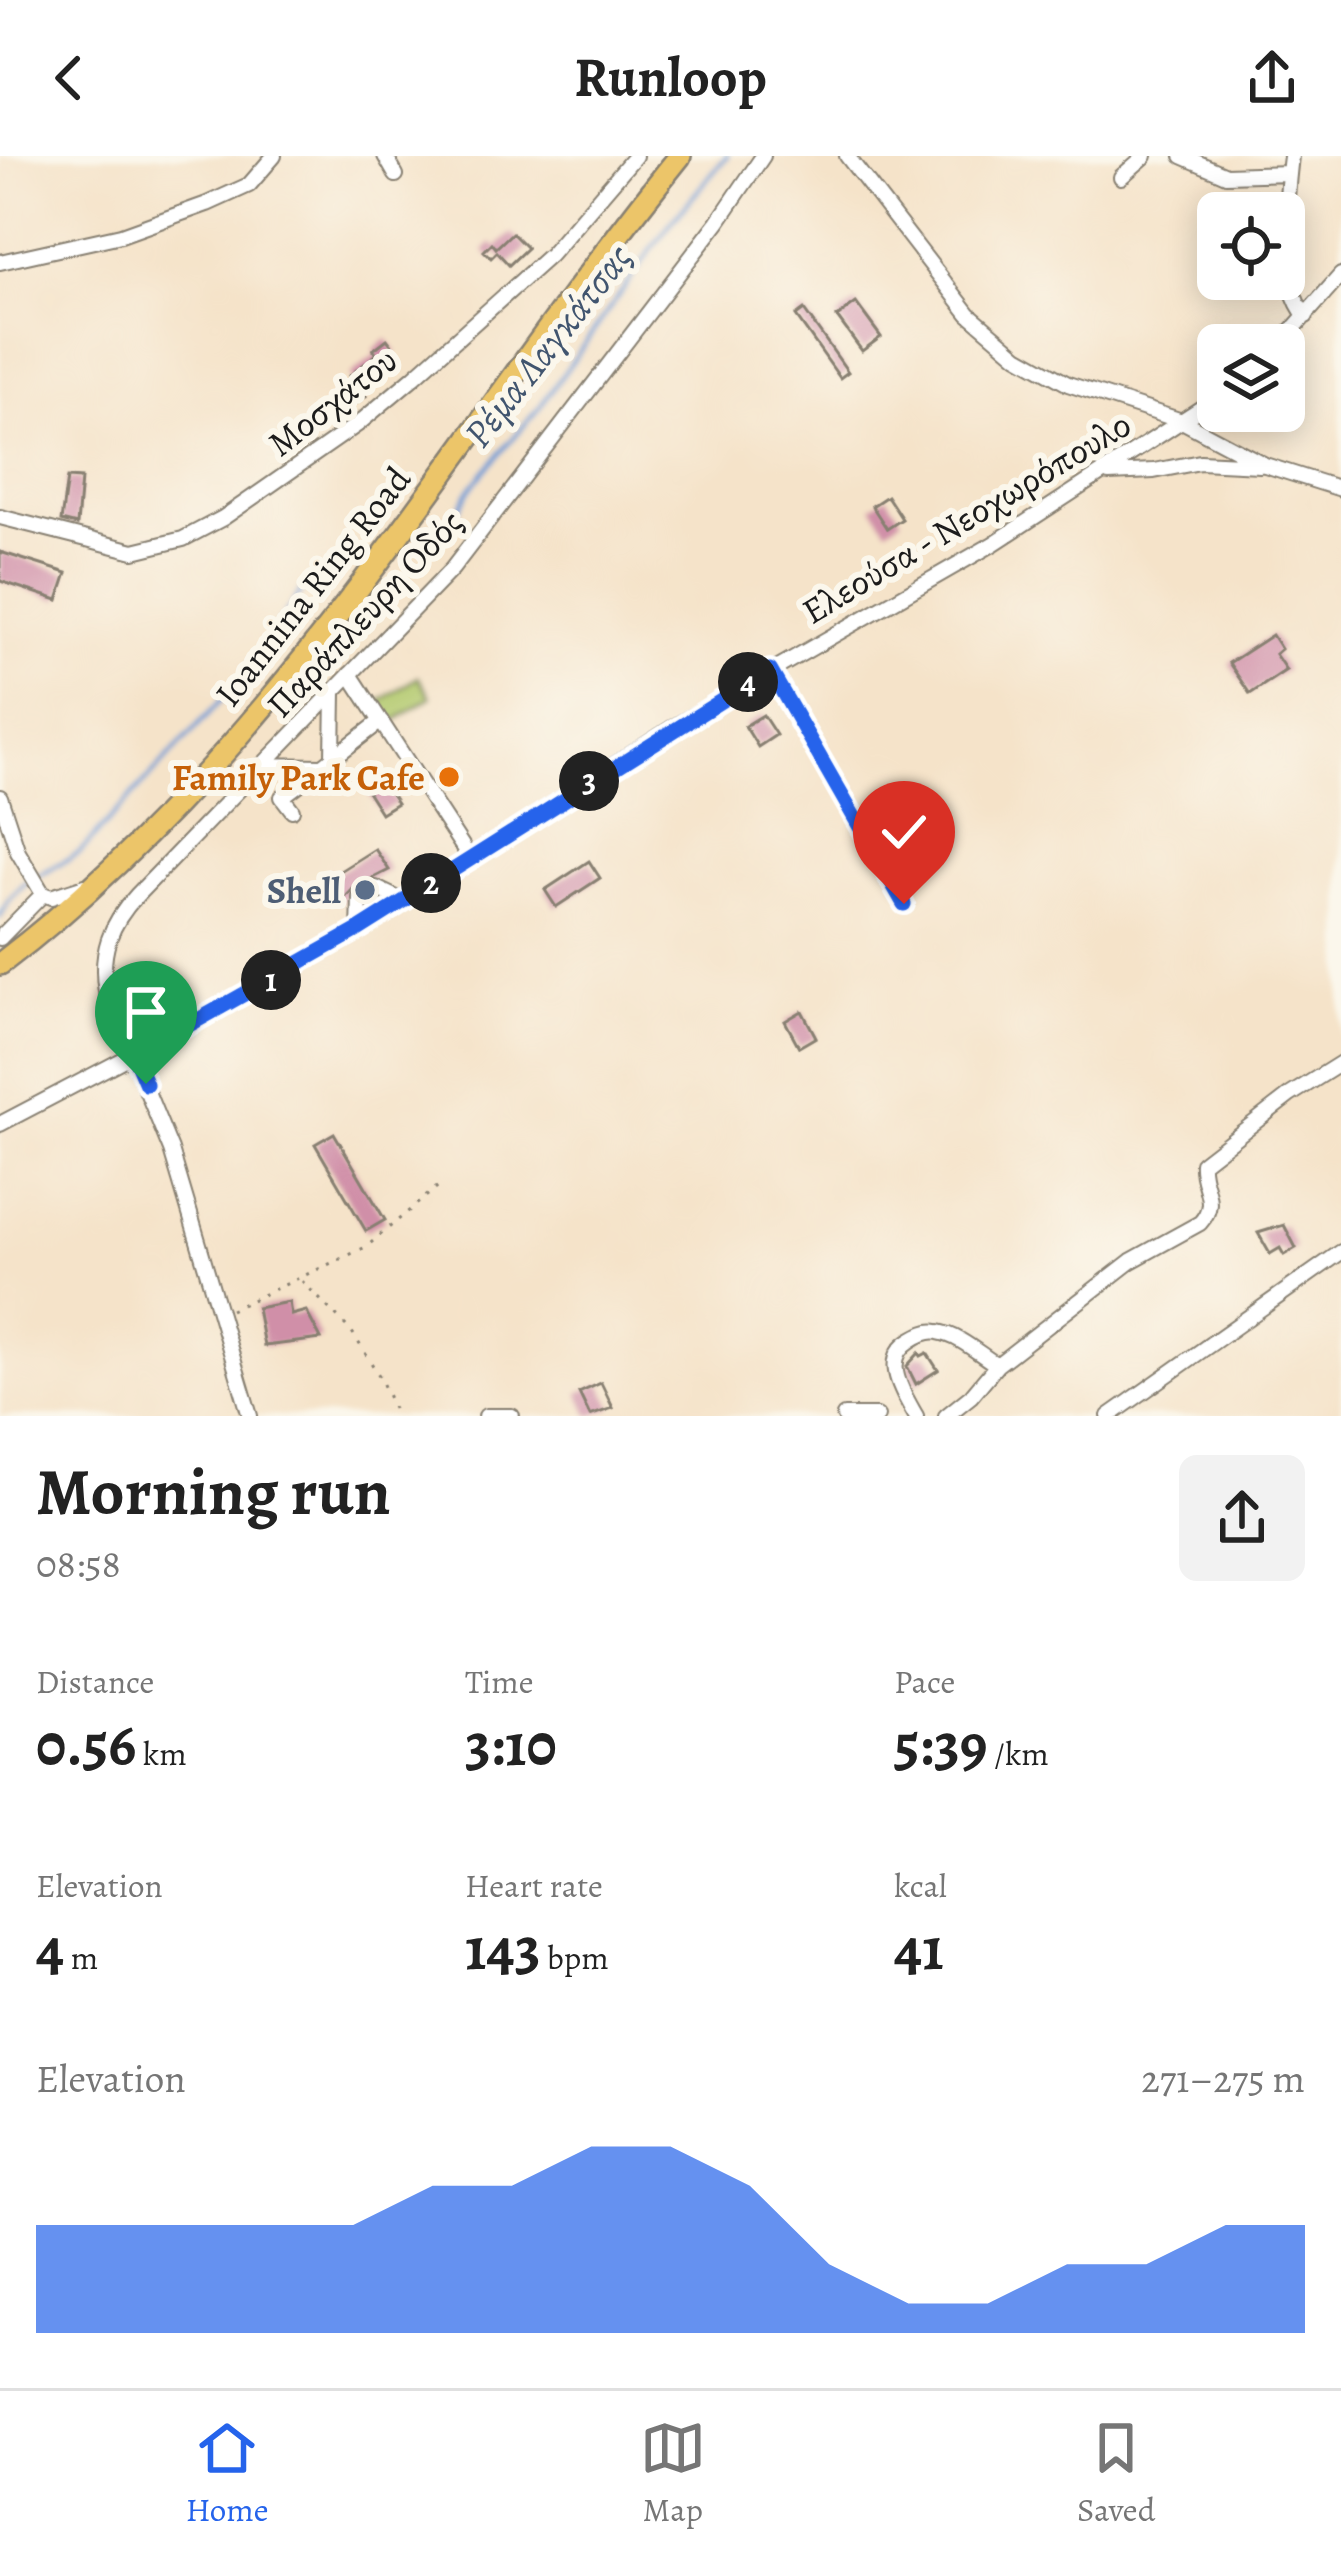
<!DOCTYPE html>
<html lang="en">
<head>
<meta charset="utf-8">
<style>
	body { margin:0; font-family:Alegreya,serif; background:#f2f2f2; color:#222; height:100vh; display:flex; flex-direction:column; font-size:45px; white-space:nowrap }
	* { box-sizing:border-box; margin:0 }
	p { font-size:39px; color:#767676 }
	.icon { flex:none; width:66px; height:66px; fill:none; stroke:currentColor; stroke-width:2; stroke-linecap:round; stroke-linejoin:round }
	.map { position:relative; height:1260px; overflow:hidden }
	.drawer { display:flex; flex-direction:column; background:#fff; flex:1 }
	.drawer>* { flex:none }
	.buttons { position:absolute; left:1197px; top:36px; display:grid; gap:24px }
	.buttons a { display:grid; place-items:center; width:108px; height:108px; border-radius:18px; background:#fff; box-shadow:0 6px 30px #0003; font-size:60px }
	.pin { position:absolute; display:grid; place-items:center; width:102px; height:102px; color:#fff; margin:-123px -51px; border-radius:50% 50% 50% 0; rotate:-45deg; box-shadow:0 0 12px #0007 }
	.pin .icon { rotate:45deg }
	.km { position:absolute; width:60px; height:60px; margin:-30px; border-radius:50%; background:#222; color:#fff; font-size:33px; line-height:60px; text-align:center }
	.round { display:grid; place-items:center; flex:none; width:126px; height:126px; border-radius:18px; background:#f2f2f2 }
	.headline { display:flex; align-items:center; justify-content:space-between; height:204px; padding:0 36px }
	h1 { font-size:66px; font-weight:600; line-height:90px }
	.metrics { display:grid; grid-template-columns:repeat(3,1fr); gap:18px; height:204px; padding:12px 36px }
	.metrics div { display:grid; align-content:center }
	.metrics b { font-size:60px; font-weight:600 }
	.metrics small { font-size:33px; font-weight:400 }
	.metrics p { font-size:33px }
	.chart { height:336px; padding:24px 36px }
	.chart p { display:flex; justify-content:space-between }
	.chart svg { width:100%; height:216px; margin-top:12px; fill:#2563eb; opacity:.7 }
	header { display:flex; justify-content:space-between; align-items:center; height:156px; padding:0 36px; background:#fff; font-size:54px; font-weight:600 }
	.menu { display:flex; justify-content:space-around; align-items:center; height:168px; border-top:3px solid #e0e0e0; background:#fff; font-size:33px; color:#767676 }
	.menu a { display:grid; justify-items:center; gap:6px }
	.menu .selected { color:#2563eb }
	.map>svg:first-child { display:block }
	.garden { fill:#b2c96d; stroke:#677244; stroke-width:3 }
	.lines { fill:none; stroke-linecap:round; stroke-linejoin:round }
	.stream { stroke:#6e9bd5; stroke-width:4.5 }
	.building { fill:#d08fa8 }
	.minor-casing { stroke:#888072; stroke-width:18 }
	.highway-casing { stroke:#888072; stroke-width:26 }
	.path { stroke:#888072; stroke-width:3; stroke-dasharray:3 9; stroke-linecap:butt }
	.minor { stroke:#fff; stroke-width:14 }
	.highway { stroke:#ecc569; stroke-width:21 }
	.route-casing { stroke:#fff; stroke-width:24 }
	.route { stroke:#2563eb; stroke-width:15 }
	.food-dot { fill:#e8710a; stroke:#fbf7ec; stroke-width:4.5 }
	.service-dot { fill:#5c6f8a; stroke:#fbf7ec; stroke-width:4.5 }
	.labels { text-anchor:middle; stroke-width:12; stroke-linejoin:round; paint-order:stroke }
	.street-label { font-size:36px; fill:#1c1c1c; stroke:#fbf7ec }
	.food-label { font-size:36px; font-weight:bold; fill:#c56008; stroke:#fbf7ec; text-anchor:end }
	.service-label { font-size:36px; font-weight:bold; fill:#4e5e75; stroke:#fbf7ec; text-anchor:end }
	.water-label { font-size:39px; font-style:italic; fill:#41556f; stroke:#fbf7ec }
</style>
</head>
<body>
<header><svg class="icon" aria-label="back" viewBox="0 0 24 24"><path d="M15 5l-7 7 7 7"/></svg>Runloop<svg class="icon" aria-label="share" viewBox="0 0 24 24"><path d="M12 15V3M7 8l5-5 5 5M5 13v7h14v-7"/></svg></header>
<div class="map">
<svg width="1341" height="1260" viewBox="0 0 1341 1260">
	<rect width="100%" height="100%" fill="#fbf7ec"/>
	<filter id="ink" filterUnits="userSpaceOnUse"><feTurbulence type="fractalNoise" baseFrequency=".00833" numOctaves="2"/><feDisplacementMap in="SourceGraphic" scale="24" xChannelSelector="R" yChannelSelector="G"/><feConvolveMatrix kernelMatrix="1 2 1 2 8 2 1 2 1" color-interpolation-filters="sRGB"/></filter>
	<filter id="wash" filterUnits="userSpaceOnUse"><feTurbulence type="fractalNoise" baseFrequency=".004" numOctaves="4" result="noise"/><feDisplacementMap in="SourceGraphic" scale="48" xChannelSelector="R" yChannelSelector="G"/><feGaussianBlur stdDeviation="2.7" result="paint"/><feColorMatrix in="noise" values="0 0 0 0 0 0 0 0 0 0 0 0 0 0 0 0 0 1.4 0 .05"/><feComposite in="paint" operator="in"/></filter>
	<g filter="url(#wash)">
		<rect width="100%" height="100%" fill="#f5e3c9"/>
		<path class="garden" d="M418,521L431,541L390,568L376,548Z"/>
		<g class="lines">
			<path class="stream" d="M403,394L440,385L472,330L539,252L669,69L727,0
				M0,761L9,744L25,728L80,696L241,523L307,427L328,412L356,406"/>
		</g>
		<g id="blocks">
			<path class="building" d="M512,77L527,92L509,109L497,96L491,102L484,95L492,87L496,92Z
				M856,147L881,181L862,195L837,161Z
				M804,154L848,216L840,222L796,160Z
				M387,183L397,196L377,211L382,219L362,235L366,240L357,247L352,239L359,234L349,220L377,198L373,194Z
				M67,322L81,323L77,369L61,365Z
				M887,340L902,363L887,373L872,350Z
				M0,396L67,417L58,444L0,425Z
				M1272,479L1281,493L1275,498L1286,514L1250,538L1229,507Z
				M763,559L776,579L758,591L745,570Z
				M375,614L397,647L381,657L360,624Z
				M375,693L389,714L354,732L340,747L326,724Z
				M589,705L600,722L556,751L545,734Z
				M802,855L816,881L799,891L785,865Z
				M334,977L385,1064L366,1075L315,988Z
				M1284,1069L1296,1092L1284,1099L1280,1092L1270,1098L1258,1077Z
				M289,1146L291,1159L306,1155L321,1183L264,1190L257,1152Z
				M919,1197L921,1200L927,1197L938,1214L916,1228L907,1210Z
				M601,1227L613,1252L590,1260L579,1237Z"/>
		</g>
	</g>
	<g filter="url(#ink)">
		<use href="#blocks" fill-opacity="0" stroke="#888072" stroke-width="3"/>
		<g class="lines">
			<defs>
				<path id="minor" d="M385,0L396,19
					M847,0L969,158L1018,200L1068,228L1182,265L1265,309L1341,333
					M1182,0L1226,19L1289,17
					M1291,0C1286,42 1277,128 1306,160
					M1121,21L1145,0
					M0,106L121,79L207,48L249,29L274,0
					M1279,189L1341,119
					M1109,317L1154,315L1200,306L1260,309
					M0,361L134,395L183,383L223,362L358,268L414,221L550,99L635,0
					M770,514L904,748
					M350,518L470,702
					M333,602L381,565
					M262,609L323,610L333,602L334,536
					M0,641L18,696L43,738
					M292,654L282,641L323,610
					M359,774L360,742L376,732L403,745
					M0,782L43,738L51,741L85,730
					M0,968L208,859L359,774L672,572L993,388L1218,241
					M250,1260L171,994L106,836C99,797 110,768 137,739L452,413L718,66L763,0
					M486,1260H512
					M844,1260H877
					M916,1260C903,1237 880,1203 911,1184C919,1179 928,1174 938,1176C959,1179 979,1198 997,1209
					M946,1260L971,1240L997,1209L1131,1105L1200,1067C1220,1045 1200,1030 1202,1007L1290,939L1341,907
					M1109,1260L1341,1096"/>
				<path id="highway" d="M0,808C283,593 460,272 680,0"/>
			</defs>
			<use href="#minor" class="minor-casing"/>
			<use href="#highway" class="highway-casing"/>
			<path class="path" d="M302,1125L352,1176L380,1221L396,1260
				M230,1154L366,1091L442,1027"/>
			<use href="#minor" class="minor"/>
			<use href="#highway" class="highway"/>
		</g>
	</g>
	<g class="lines" filter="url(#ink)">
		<defs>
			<path id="route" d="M146,928L134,900L358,774L770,514L904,748"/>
		</defs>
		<use href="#route" class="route-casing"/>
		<use href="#route" class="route"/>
	</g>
	<circle class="food-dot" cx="449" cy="621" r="12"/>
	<circle class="service-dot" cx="365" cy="734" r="12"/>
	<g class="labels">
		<g class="street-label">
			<text transform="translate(332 245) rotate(-38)" y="13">Μοσχάτου</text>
			<text transform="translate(966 361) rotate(-31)" y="13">Ελεούσα - Νεοχωρόπουλο</text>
			<text transform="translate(312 430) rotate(-52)" y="13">Ioannina Ring Road</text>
			<text transform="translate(364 457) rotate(-47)" y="13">Παράπλευρη Οδός</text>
		</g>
		<g class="food-label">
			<text x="425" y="634">Family Park Cafe</text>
		</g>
		<g class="service-label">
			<text x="341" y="747">Shell</text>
		</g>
		<g class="water-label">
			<text transform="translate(547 189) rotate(-52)" y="14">Ρέμα Λαγκάτσας</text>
		</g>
	</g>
</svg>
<div class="buttons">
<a><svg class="icon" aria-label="locate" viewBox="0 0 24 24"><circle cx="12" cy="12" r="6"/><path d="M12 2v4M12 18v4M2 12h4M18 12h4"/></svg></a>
<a><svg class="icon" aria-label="layers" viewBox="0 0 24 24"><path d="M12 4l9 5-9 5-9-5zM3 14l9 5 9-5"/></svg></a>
</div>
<div class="pin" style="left:146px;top:928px;background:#1e9e55"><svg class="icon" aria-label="arrive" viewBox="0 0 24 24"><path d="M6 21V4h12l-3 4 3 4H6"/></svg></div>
<div class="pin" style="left:904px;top:748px;background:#d93025"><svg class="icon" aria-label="check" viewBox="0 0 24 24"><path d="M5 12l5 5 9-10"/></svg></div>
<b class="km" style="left:271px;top:824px">1</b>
<b class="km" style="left:431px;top:727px">2</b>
<b class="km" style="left:589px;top:625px">3</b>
<b class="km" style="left:748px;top:526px">4</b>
</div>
<section class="drawer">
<div class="headline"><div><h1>Morning run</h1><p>08:58</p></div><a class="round"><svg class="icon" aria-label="share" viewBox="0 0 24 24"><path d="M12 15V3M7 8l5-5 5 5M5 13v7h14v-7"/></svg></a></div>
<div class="metrics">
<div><p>Distance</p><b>0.56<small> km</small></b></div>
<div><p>Time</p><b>3:10</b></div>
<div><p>Pace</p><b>5:39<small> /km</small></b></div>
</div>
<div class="metrics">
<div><p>Elevation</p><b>4<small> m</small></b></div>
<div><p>Heart rate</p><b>143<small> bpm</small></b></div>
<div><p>kcal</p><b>41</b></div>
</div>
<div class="chart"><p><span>Elevation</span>271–275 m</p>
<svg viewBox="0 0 160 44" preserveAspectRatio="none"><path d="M0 44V22L10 22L20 22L30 22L40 22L50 14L60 14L70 6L80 6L90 14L100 30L110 38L120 38L130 30L140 30L150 22L160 22V44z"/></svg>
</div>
</section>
<nav class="menu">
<a class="selected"><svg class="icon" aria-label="home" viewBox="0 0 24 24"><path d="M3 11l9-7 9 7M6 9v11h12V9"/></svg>Home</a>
<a><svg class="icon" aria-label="map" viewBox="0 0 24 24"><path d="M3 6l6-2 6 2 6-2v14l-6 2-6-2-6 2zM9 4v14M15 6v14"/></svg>Map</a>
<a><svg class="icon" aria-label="saved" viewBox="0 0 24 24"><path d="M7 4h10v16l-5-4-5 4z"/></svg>Saved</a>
</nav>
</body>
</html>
